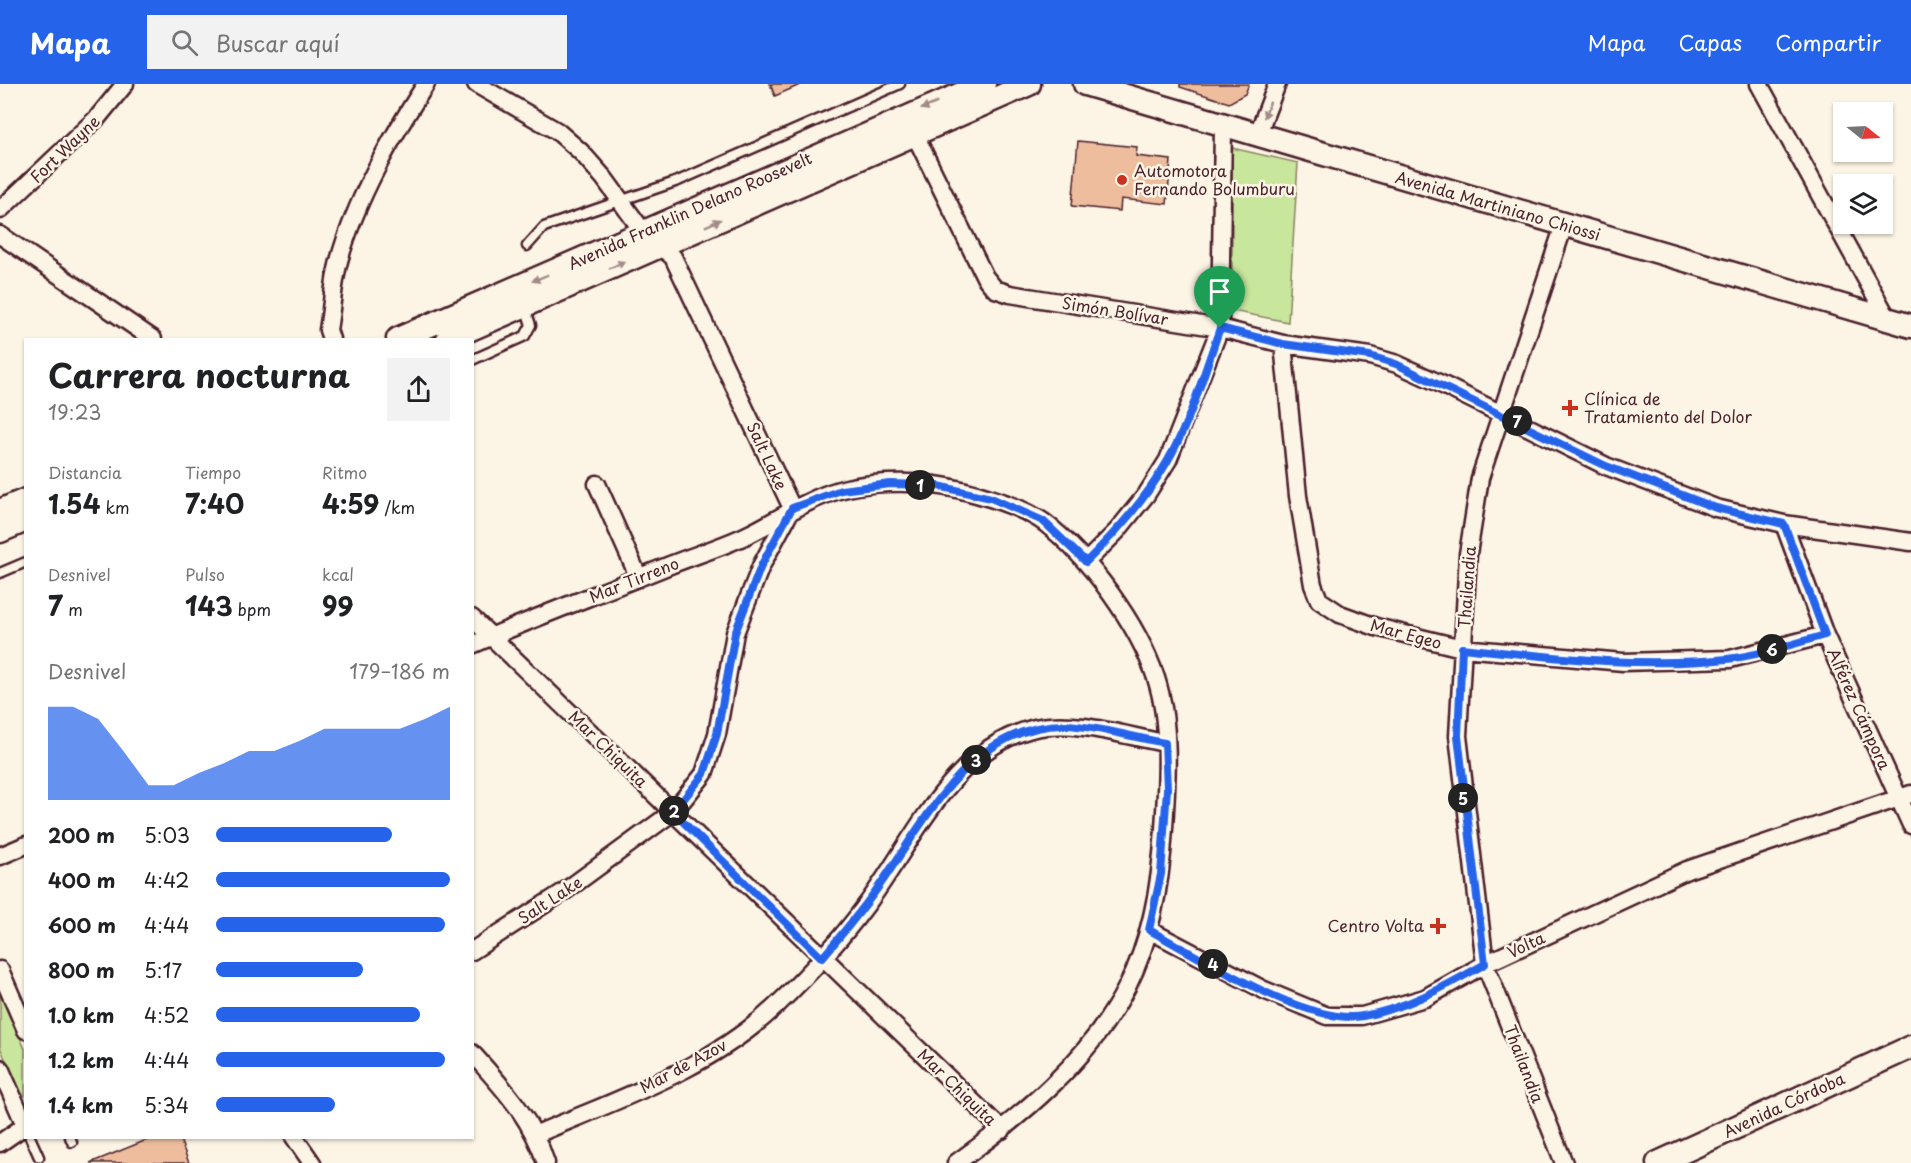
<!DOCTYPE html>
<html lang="es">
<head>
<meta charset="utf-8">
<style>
	body { margin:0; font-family:"Playpen Sans",sans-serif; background:#f2f2f2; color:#202124; height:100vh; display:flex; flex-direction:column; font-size:22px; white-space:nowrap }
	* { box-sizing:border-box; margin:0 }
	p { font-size:20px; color:#757577 }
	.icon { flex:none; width:33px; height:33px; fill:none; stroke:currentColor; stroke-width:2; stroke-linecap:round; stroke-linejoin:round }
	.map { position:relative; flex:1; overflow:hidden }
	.details { position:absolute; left:24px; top:254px; width:450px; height:801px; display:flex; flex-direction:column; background:#fff; border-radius:0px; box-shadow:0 2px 4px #0004 }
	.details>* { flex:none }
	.needle { width:39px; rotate:108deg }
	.tools { position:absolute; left:1833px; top:18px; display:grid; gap:12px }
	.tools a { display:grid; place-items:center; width:60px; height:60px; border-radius:0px; background:#fff; box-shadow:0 2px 4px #0004; font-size:30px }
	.pin { position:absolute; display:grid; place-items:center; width:51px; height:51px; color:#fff; margin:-62px -26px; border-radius:50% 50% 50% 0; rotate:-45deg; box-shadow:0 0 6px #0007 }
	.pin .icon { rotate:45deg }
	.km { position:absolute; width:30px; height:30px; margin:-15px; border-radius:50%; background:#222; color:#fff; font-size:16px; line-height:30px; text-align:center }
	.round { display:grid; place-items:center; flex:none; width:63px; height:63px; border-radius:0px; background:#f2f2f2 }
	.summary { display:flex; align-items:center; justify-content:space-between; height:102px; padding:0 24px }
	h1 { font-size:33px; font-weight:700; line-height:45px }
	.figures { display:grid; grid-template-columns:repeat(3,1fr); gap:9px; height:102px; padding:6px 24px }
	.figures div { display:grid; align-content:center }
	.figures b { font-size:26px; font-weight:700 }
	.figures small { font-size:16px; font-weight:400 }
	.figures p { font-size:16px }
	.chart { height:168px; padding:12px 24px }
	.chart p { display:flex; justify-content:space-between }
	.chart svg { width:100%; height:108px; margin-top:6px; fill:#2563eb; opacity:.7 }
	ul { padding:0 24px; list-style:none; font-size:20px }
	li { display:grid; grid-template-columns:96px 72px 1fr; align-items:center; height:45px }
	li i { height:15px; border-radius:8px; background:#2563eb }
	header { display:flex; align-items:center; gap:36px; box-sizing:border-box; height:84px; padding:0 30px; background:#2563eb; color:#fff }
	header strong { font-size:28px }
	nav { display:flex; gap:33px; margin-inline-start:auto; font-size:21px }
	.search { width:420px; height:54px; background:#f2f2f2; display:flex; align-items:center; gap:15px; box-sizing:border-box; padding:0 21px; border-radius:0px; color:#757577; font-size:22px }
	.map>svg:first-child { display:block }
	.green { fill:#c9e69d; stroke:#8a8264; stroke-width:1.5 }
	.building { fill:#edbd9d; stroke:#4a1f2b; stroke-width:1.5 }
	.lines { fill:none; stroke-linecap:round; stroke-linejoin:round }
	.lane-casing { stroke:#4a1f2b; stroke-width:13 }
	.street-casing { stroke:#4a1f2b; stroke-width:21 }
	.secondary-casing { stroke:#4a1f2b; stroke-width:27 }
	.lane { stroke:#fcf5e5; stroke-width:8 }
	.street { stroke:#fcf5e5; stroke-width:16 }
	.secondary { stroke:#fcf5e5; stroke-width:22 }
	.oneway { fill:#a38a88 }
	.route-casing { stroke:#fff; stroke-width:12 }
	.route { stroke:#2563eb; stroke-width:8 }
	.poi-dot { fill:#c8321e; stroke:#fcf5e5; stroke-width:2 }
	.labels { text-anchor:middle; stroke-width:5; stroke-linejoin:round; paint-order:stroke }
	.street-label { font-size:16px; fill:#4a1f2b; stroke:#fcf5e5 }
	.poi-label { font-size:16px; fill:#4a1f2b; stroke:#fcf5e5; text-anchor:start }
</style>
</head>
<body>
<header>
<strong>Mapa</strong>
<div class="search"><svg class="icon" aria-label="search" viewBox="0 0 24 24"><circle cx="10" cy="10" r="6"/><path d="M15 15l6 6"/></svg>Buscar aquí</div>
<nav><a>Mapa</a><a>Capas</a><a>Compartir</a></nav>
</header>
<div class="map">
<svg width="1911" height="1079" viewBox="0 0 1911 1079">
	<rect width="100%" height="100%" fill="#fcf5e5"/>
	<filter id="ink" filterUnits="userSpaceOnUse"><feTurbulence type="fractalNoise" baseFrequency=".0167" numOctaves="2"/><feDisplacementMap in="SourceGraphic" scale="12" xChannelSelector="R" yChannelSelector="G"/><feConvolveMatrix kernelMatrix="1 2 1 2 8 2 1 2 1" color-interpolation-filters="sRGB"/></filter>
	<g filter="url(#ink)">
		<path class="green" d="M1232,64L1298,79L1288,238L1232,227Z
			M0,907L25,965V1012L20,1009L0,963Z"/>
		<path class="building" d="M770,0H802L775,12Z
			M1180,0H1249L1245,10L1229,19L1180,3Z
			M1078,57L1137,63L1136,72L1171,76L1167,120L1121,115L1120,127L1072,122Z
			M154,1053H179L189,1079H90Z"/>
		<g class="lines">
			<defs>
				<path id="lane" d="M527,162L544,143L678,97L900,0
					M472,276L525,252L531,241L525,223
					M0,489L26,478
					M30,1053L39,1073
					M70,1053L72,1058"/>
				<path id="street" d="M1759,0L1888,235
					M915,51L985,193L995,205L1010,210L1220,244L1283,260L1370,272L1397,280L1439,299L1606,382L1716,424L1784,440L1911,458
					M1257,52L1277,0
					M0,126L98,33L125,0
					M0,151L153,255
					M331,255L328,246C332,223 333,199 339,177C356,115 391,54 426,0
					M1283,260L1298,412L1313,501L1319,516L1340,530L1376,543L1462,564L1623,578L1730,575L1825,551
					M597,400L639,494
					M1784,440L1825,551L1911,741
					M1086,478L1117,447L1146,411L1168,376L1220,244L1223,42
					M472,534L1002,1046
					M472,561C537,532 604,508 670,481C695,471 722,463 747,451C778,436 805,416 839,406C867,398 906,397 935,401C965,405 1021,421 1045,439C1089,473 1138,540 1156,594C1171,640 1167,696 1164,744C1161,798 1152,854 1127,903C1089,977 1022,1032 956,1079
					M0,772L26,761
					M1149,846L1264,906L1327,932H1362L1425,914L1485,880L1687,786L1911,710
					M472,867L565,807L673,728L704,690L717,650L735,549L761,482L792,424L673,173L644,149L604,94L581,68L557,47L476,0
					M0,886L26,946
					M472,969C504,1005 531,1033 546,1079
					M0,984L25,1041
					M537,1050C618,1015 710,985 776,922C807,892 838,859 864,824C913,760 949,665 1035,644C1076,635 1125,652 1165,659
					M294,1053L312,1079
					M0,1059L26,1041
					M1564,1079L1485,880L1458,652L1468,470L1480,394L1564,141"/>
				<path id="secondary" d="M1085,0L1911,242
					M398,255L984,0
					M448,255L1029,0
					M0,427L26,416
					M0,447L26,436
					M1658,1079L1911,963"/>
			</defs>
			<use href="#lane" class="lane-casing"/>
			<use href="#street" class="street-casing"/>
			<use href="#secondary" class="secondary-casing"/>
			<use href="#lane" class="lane"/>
			<use href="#street" class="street"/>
			<use href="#secondary" class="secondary"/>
		</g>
		<defs><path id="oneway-solid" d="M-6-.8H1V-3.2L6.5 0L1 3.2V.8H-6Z" transform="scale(1.5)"/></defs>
		<g class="oneway">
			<use href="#oneway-solid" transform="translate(929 22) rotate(158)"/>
			<use href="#oneway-solid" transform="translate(1267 26) rotate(111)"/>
			<use href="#oneway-solid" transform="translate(713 139) rotate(-24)"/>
			<use href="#oneway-solid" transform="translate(617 181) rotate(-24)"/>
			<use href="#oneway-solid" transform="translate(540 194) rotate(157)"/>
		</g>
	</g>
	<g class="lines" filter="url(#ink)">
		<defs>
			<path id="route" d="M1220,244L1283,260L1370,272L1396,280L1606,382L1716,424L1784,440L1825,551C1793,560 1760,571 1727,575C1639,584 1550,573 1462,564L1458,652L1485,880C1446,902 1408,924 1363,932C1307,942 1200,873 1149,846L1161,790L1167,705L1165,659C1136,654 1095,642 1066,641C974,640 929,730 884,795C865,823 844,848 822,874L673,728L704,690L717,650L735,549L761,482L792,424L841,406L890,400L934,401L991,414L1043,437L1086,478C1117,447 1145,416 1167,378C1191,337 1204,288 1220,244Z"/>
		</defs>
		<use href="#route" class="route-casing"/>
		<use href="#route" class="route"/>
	</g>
	<g class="poi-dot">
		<circle cx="1122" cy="96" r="6"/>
		<path d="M1567 315h6v6h6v6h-6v6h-6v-6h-6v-6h6z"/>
		<path d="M1435 833h6v6h6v6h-6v6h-6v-6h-6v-6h6z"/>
	</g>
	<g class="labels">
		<g class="street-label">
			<text transform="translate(65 65) rotate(-44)" y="6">Fort Wayne</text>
			<text transform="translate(1498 122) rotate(16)" y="6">Avenida Martiniano Chiossi</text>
			<text transform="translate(690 127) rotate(-24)" y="6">Avenida Franklin Delano Roosevelt</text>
			<text transform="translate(1115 227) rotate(9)" y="6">Simón Bolívar</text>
			<text transform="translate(767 372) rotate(65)" y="6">Salt Lake</text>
			<text transform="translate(634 496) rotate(-22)" y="6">Mar Tirreno</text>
			<text transform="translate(1467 503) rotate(-86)" y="6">Thailandia</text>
			<text transform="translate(1406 550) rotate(15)" y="6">Mar Egeo</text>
			<text transform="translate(1859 625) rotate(66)" y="6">Alférez Cámpora</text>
			<text transform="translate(608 665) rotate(44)" y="6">Mar Chiquita</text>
			<text transform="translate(550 816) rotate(-33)" y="6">Salt Lake</text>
			<text transform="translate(1526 861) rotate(-25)" y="6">Volta</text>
			<text transform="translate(1524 980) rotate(69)" y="6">Thailandia</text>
			<text transform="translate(683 982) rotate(-28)" y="6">Mar de Azov</text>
			<text transform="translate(957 1003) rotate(44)" y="6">Mar Chiquita</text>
			<text transform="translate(1784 1021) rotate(-25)" y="6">Avenida Córdoba</text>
		</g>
		<g class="poi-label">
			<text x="1134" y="93">Automotora<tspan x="1134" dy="18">Fernando Bolumburu</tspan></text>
			<text x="1584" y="321">Clínica de<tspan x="1584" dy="18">Tratamiento del Dolor</tspan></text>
			<text x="1424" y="848" text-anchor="end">Centro Volta</text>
		</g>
	</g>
</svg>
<div class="tools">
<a><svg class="needle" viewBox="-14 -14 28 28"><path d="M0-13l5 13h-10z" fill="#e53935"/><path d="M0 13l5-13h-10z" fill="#757577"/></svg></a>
<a><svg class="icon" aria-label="layers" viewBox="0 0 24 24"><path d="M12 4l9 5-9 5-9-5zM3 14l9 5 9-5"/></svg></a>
</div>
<div class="pin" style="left:1220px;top:244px;background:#1e9e55"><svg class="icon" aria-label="arrive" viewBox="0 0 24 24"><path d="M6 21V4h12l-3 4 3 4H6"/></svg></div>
<b class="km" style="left:920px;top:401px">1</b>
<b class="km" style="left:674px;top:727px">2</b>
<b class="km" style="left:976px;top:676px">3</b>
<b class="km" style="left:1213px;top:880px">4</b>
<b class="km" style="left:1463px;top:714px">5</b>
<b class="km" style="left:1772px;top:565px">6</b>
<b class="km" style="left:1517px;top:337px">7</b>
<section class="details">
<div class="summary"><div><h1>Carrera nocturna</h1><p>19:23</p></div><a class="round"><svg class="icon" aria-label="share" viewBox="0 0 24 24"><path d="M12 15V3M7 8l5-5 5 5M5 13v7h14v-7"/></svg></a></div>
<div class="figures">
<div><p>Distancia</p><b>1.54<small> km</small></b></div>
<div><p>Tiempo</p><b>7:40</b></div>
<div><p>Ritmo</p><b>4:59<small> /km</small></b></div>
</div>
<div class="figures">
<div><p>Desnivel</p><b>7<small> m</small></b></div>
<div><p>Pulso</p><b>143<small> bpm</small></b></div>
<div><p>kcal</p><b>99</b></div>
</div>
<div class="chart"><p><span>Desnivel</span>179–186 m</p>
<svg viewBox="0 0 160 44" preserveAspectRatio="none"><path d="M0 44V6L10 6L20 11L30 24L40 38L50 38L60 33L70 29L80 24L90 24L100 20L110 15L120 15L130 15L140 15L150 11L160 6V44z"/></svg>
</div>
<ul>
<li><b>200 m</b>5:03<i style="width:75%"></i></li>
<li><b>400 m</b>4:42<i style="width:100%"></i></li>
<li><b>600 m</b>4:44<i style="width:98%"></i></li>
<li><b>800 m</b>5:17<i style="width:63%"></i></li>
<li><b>1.0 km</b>4:52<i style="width:87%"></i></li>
<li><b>1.2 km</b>4:44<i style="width:98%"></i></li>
<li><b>1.4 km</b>5:34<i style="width:51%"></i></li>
</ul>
</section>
</div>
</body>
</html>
